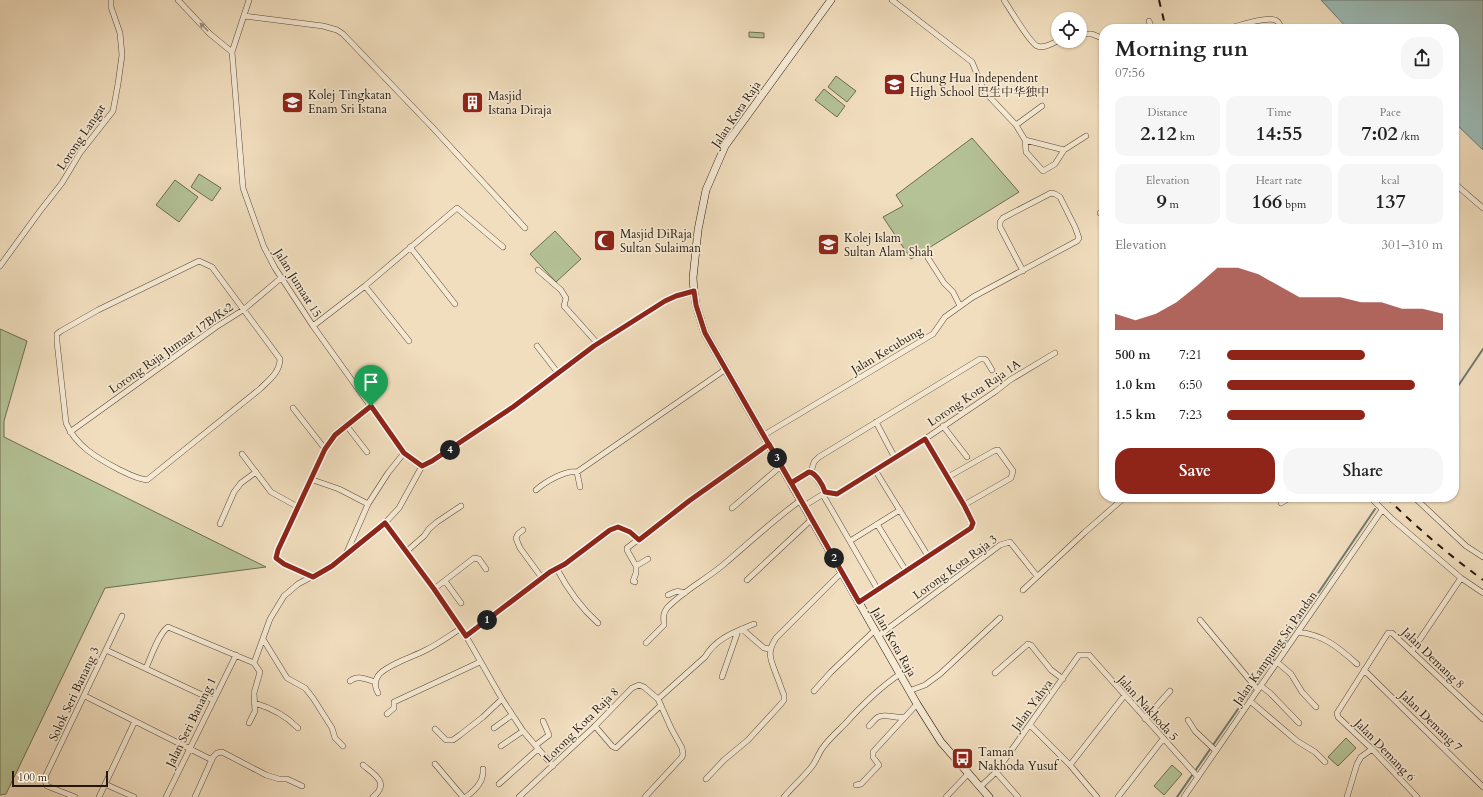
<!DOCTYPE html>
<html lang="en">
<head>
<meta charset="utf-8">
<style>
	body { margin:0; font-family:Cardo,"Noto Serif SC",serif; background:#f6f6f6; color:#222; height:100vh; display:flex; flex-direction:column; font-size:15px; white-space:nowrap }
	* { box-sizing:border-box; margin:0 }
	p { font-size:13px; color:#767676 }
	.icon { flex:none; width:22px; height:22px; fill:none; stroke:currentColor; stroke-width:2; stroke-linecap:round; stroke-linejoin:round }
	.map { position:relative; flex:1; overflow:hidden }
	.sheet { position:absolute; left:1099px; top:24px; width:360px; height:478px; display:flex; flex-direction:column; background:#fff; border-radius:16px; box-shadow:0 1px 3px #0004 }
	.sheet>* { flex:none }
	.controls { position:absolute; left:1051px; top:12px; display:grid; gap:8px }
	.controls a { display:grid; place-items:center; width:36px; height:36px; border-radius:50%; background:#fff; box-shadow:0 1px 3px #0004; font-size:20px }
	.scale { position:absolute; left:12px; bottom:10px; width:96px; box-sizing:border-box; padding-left:4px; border:2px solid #25170c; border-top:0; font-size:11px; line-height:14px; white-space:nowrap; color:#25170c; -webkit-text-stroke:3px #f6ead5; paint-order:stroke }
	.pin { position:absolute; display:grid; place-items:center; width:34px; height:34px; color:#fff; margin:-41px -17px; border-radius:50% 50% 50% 0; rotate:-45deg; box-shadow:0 0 4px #0007 }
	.pin .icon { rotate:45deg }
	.km { position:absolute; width:20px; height:20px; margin:-10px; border-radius:50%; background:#222; color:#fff; font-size:11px; line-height:20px; text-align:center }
	.round { display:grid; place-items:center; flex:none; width:42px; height:42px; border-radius:16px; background:#f6f6f6 }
	.overview { display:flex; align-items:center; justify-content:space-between; height:68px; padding:0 16px }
	h1 { font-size:22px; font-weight:700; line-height:30px }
	.stats { display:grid; grid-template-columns:repeat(3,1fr); gap:6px; height:68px; padding:4px 16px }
	.stats div { display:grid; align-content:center; border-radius:10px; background:#f6f6f6; text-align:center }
	.stats b { font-size:20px; font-weight:700 }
	.stats small { font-size:11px; font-weight:400 }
	.stats p { font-size:11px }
	.chart { height:112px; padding:8px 16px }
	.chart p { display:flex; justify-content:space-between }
	.chart svg { width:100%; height:72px; margin-top:4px; fill:#8f2418; opacity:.7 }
	.cta { display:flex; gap:8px; margin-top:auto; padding:8px 16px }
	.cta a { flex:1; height:46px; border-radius:16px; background:#8f2418; color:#fff; font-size:16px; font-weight:700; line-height:46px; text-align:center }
	.cta a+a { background:#f6f6f6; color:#222 }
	ul { padding:0 16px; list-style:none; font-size:13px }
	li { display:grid; grid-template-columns:64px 48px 1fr; align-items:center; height:30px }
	li i { height:10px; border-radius:5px; background:#8f2418 }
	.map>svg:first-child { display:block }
	.green { fill:#b4c296; stroke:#6c6c51 }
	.water { fill:#9bbbb7; stroke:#6c7973 }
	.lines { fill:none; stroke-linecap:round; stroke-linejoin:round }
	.stream { stroke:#6c7973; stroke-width:2 }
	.minor-casing { stroke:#584938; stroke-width:6 }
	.secondary-casing { stroke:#25170c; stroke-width:8 }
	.minor { stroke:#f6ead5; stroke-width:5 }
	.secondary { stroke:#f6ead5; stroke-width:7 }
	.rail { stroke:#25170c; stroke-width:2; stroke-dasharray:7 7; stroke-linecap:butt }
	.oneway { fill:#988b7b }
	.route-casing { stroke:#fff; stroke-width:8 }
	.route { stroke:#8f2418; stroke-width:5 }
	.labels { text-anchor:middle; stroke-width:3.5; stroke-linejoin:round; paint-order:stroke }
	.poi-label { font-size:12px; fill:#25170c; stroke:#f6ead5; text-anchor:start }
	.street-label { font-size:12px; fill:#25170c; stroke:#f6ead5 }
</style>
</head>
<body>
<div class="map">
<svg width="1483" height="797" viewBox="0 0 1483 797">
	<rect width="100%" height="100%" fill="#f1debe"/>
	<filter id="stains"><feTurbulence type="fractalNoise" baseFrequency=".005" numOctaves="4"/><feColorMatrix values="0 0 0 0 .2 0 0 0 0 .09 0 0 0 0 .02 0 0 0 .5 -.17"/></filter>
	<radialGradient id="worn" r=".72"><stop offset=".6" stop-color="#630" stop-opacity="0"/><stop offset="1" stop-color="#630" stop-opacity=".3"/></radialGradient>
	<path class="green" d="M749,32L764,33V38L749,37Z
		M836,76L856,91L847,102L828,87Z
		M824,89L845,106L837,117L815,100Z
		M972,138L1019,192L911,259L883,217L903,206L896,195Z
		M199,174L221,188L212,201L191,187Z
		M175,180L198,197L179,222L156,205Z
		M555,231L581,259L556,282L530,254Z
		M0,329L27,341L4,421V437L266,567L105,588L6,794L0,795Z
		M1346,738L1356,748L1338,766L1328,757Z
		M1172,765L1182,774L1164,795L1154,786Z"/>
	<path class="water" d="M1321,0H1483V150L1454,122V29H1348Z"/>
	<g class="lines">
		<path class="stream" d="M1454,392L1483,349
			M1281,648L1375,509
			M1273,660L1274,657
			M1256,684L1267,668
			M1242,703L1253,689
			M1177,797L1238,709"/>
		<defs>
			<path id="minor" d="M178,0L210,34L232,52
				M249,0L232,52L243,188L264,247L275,268L313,326L404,453L422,466
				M892,0L972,62L984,91L1016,125L1025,140L1026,152L1043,171L1055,164L1064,150L1086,136
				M1004,0C1010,9 1029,42 1037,46C1044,49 1052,43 1058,41
				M244,16L323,26L337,30L343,34L434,129L525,228
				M1149,21L1152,29
				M1227,29C1237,26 1269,15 1277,21C1280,23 1280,26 1281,29
				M1080,34H1092L1104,39
				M1016,125L1042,106
				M1025,140L1064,150
				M1454,183L1483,208
				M1100,213L1104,212
				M410,247L455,304
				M928,258L944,283L953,292L960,306
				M199,261L212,267L280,359C280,372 269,380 260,389L147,480C137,479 128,474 118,469C97,458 76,446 66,423L57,342V334L61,331L98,310Z
				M0,266L40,211L62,183L80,153L113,111L118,84L122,55L120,33L111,7V0
				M538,270L561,290L566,298L564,306L598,344
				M365,286L409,341
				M313,326L365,286L457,208L503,247
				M537,346L558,373
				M293,408L325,449
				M876,422L895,458
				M346,425L367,452
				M943,426L967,457
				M70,432L216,327L243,310L281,278
				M764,435L933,334L945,317L973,297L1077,241L1079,238L1075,227L1060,197L1055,194L1051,193L1003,218L1000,222V227L1023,271
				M242,454L271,492L298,507
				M875,470L928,556
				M811,472L814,462L819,457L980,359H984L986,360L992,370
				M811,472L814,474L825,492
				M948,477L994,451L998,450L1013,471L1011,478L964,505
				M310,479L339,489L368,504
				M791,483L809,472H811
				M580,487L577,472L726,369
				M536,490C545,482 565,470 577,472
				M825,492L837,494L925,439L996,391L1010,380L1055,353
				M823,495L878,590
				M1370,497L1392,519L1461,578L1483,593
				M1414,497L1466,546L1483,557
				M1281,503L1291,497
				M804,506L825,493
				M732,508L781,466
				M385,523L434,589L466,636L502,699L523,731L553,766
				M220,524L234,492L241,483L256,472
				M877,524L906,571
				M523,530L518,534L516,538L517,541L520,548L542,578
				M850,541L900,510
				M407,551L424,536L429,529L437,522L461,506
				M347,552L368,504L388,473L404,453
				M648,559L636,566L627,550V548L689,501L769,444
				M557,569C568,590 580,607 598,623
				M313,577L279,561L276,557L278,550L325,449L335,435L371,406
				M747,580L812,519
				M445,581L461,603
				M635,582L633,581L636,573V566
				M434,589L474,558L479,559L486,569
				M1023,590L1084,533L1125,497
				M668,595C675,592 677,590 685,593
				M859,602L971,528L973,523L972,519L925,439
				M1200,620L1258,690
				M742,629L764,648L770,649
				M1298,632C1324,635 1338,647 1357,664
				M466,636L550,572L565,564L611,530L617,527L630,532L639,540
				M878,636L1000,545L1010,542L1037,576
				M263,639L287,678L305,688L313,698L332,728L335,738L343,746
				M646,643L664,625C664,618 662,615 667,608C683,591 705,580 723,565C749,543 773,520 801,500
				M106,650L213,700
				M1412,651L1461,578
				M1277,662L1291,674L1302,692L1316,707
				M254,663L270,619L284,596L298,584L332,566L385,523L399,508L422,466L432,461L513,407L594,346L665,301L676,296L694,291
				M146,668C151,657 159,633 168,627L254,663L260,672L254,693L255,711L249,723
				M1364,670L1483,787
				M995,673L1028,644L1031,645L1051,670L1063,679
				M722,677L738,631
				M350,681C358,674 367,680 376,682
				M1261,686L1270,693L1299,723
				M814,691L831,672L875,630
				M909,691L925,685L940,674L1000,618
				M378,693C375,688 374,682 378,676C384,666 415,656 426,650C438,644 449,636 460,629
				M85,696L212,760
				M658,699L705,657C716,638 735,632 754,624
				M1250,701L1297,741L1315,752L1325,762
				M254,703C272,708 285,715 298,728
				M387,714L394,708V702L480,662
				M1145,719L1170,691
				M1188,720L1195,731L1216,751
				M1030,725L1070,765L1097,797
				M595,726L612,746L616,748L661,705
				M869,726C872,723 875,719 878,717C886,713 896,719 904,717
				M494,728L512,715
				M435,729L446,740H453L460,735L483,717L502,699
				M536,745L549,735L543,721
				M501,746L523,731
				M435,764L463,797
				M363,765C375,775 390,783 373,797
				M1070,765L1124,696
				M996,772L1018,797
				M706,779L724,760L748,740L781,704L784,700V695C781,688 779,681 776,674C771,660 766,653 776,638L842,572
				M105,784L134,797
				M499,784L538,749
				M856,785L861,784L879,765L873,757V752L917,704
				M980,787L996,772L1079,655H1089L1198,777
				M75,797L47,786L45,781L46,775L122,616
				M99,797L135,721
				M166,797L236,655
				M195,797L213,757L217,753L222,752L266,775L279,779H287L302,786
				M466,797C475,790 484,782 483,769
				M519,797L595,726L632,688L639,685L644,687L658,699L671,728L682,748L683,754L682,757L645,797
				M784,797C793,786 804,777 813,765C817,759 819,752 824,746C830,738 838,731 845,724C862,705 879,688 900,674
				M946,797L968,774
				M1118,797L1163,739
				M1184,797L1382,510
				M1347,797L1357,764L1361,757L1372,749
				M1417,797L1372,749L1338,717L1337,713L1388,633H1392L1483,719"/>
			<path id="secondary" d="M831,0L725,146L706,190L698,230L693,278L694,291L696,305L705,333L917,704L941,742L989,797"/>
		</defs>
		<use href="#minor" class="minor-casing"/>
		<use href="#secondary" class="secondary-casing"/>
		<use href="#minor" class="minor"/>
		<use href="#secondary" class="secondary"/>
		<path class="rail" d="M1159,0L1166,29
			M1386,497C1416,527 1449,555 1483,580"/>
	</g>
	<defs><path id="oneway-solid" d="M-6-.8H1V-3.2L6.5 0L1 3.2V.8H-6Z"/></defs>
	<use class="oneway" href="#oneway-solid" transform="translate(204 27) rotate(-135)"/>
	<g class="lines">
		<defs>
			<path id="route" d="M371,406L335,435L325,449L278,550L276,558L284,564L313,577L332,566L385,523L434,589L466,636L550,572L565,564L610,530L618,527L630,532L639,540L689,501L769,444C799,497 829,549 859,602L971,528L973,523L964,505L925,439L837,494L825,492C823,485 816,473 809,472L791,483L705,333L696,305L694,291L676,296L665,301L594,346L513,407L432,461L422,466L404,453L371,406"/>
		</defs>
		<use href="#route" class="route-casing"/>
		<use href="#route" class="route"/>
	</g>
	<defs>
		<symbol id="school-square" viewBox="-11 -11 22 22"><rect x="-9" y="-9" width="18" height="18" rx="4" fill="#8f2418" stroke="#f6ead5"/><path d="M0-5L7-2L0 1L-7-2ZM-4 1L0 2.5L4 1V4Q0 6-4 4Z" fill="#fff"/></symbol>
		<symbol id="building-square" viewBox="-11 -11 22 22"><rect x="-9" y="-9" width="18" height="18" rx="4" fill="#8f2418" stroke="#f6ead5"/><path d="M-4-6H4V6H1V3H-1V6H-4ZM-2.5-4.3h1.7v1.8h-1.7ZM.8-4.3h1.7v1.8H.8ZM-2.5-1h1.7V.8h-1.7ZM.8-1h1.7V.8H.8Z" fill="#fff"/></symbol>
		<symbol id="mosque-square" viewBox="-11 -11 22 22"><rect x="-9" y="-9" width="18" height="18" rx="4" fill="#8f2418" stroke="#f6ead5"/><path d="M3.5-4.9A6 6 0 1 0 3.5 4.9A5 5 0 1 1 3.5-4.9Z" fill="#fff"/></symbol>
		<symbol id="bus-square" viewBox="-11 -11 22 22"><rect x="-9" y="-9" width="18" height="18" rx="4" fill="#8f2418" stroke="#f6ead5"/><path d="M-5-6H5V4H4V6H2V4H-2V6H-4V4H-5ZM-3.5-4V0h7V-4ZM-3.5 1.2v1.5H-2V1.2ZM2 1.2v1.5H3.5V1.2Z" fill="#fff"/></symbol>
	</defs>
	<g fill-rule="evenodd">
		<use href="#school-square" x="882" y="72" width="25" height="25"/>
		<use href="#school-square" x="280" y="90" width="25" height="25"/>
		<use href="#building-square" x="460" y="90" width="25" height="25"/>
		<use href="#mosque-square" x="592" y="228" width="25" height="25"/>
		<use href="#school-square" x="816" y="232" width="25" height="25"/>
		<use href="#bus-square" x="950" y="746" width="25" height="25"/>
	</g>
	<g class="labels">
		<g class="poi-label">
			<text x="910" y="82">Chung Hua Independent<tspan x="910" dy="14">High School 巴生中华独中</tspan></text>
			<text x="308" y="99">Kolej Tingkatan<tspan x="308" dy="14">Enam Sri Istana</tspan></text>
			<text x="488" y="100">Masjid<tspan x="488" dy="14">Istana Diraja</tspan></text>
			<text x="620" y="238">Masjid DiRaja<tspan x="620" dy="14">Sultan Sulaiman</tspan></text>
			<text x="844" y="242">Kolej Islam<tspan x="844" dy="14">Sultan Alam Shah</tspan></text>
			<text x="978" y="756">Taman<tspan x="978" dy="14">Nakhoda Yusuf</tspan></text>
		</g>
		<g class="street-label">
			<text transform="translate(736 114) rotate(-56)" y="4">Jalan Kota Raja</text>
			<text transform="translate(81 137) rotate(-56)" y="4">Lorong Langat</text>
			<text transform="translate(298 283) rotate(58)" y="4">Jalan Jumaat 15</text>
			<text transform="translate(171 348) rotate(-35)" y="4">Lorong Raja Jumaat 17B/Ks2</text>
			<text transform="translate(887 350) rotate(-31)" y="4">Jalan Kecubung</text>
			<text transform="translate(974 393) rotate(-34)" y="4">Lorong Kota Raja 1A</text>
			<text transform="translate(955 567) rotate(-36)" y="4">Lorong Kota Raja 3</text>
			<text transform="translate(894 642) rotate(60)" y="4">Jalan Kota Raja</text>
			<text transform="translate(1275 648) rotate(-55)" y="4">Jalan Kampung Sri Pandan</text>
			<text transform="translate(1433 658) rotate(44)" y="4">Jalan Demang 8</text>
			<text transform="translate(74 694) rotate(-65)" y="4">Solok Seri Banang 3</text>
			<text transform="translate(1032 705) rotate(-54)" y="4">Jalan Yahya</text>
			<text transform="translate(1148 708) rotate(48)" y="4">Jalan Nakhoda 5</text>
			<text transform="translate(1431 721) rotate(44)" y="4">Jalan Demang 7</text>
			<text transform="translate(191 722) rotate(-64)" y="4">Jalan Seri Banang 1</text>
			<text transform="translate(581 725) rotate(-45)" y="4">Lorong Kota Raja 8</text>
			<text transform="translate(1385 750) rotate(46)" y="4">Jalan Demang 6</text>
		</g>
	</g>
	<rect width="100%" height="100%" filter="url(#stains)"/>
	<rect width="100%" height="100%" fill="url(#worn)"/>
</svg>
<div class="controls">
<a><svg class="icon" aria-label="locate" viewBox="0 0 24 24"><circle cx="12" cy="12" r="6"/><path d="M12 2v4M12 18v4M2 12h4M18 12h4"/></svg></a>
</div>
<div class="scale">100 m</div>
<div class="pin" style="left:371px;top:406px;background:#1e9e55"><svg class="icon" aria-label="arrive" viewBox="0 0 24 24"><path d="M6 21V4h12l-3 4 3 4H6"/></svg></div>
<b class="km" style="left:487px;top:620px">1</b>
<b class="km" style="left:834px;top:558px">2</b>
<b class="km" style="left:777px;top:458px">3</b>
<b class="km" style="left:450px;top:450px">4</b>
<section class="sheet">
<div class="overview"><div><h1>Morning run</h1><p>07:56</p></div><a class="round"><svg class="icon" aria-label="share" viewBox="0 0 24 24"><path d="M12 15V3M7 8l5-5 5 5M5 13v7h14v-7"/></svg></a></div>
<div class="stats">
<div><p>Distance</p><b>2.12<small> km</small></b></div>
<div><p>Time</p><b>14:55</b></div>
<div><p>Pace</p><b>7:02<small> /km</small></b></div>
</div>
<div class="stats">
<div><p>Elevation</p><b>9<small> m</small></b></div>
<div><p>Heart rate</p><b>166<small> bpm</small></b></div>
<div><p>kcal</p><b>137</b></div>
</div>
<div class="chart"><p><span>Elevation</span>301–310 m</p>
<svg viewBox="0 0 160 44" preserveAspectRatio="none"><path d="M0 44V34L10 38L20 34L30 27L40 17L50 6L60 6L70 10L80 17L90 24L100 24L110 24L120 27L130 27L140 31L150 31L160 34V44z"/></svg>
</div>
<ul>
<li><b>500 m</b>7:21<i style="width:64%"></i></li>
<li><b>1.0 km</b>6:50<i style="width:87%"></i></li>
<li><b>1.5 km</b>7:23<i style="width:64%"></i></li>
</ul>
<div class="cta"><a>Save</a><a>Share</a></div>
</section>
</div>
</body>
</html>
